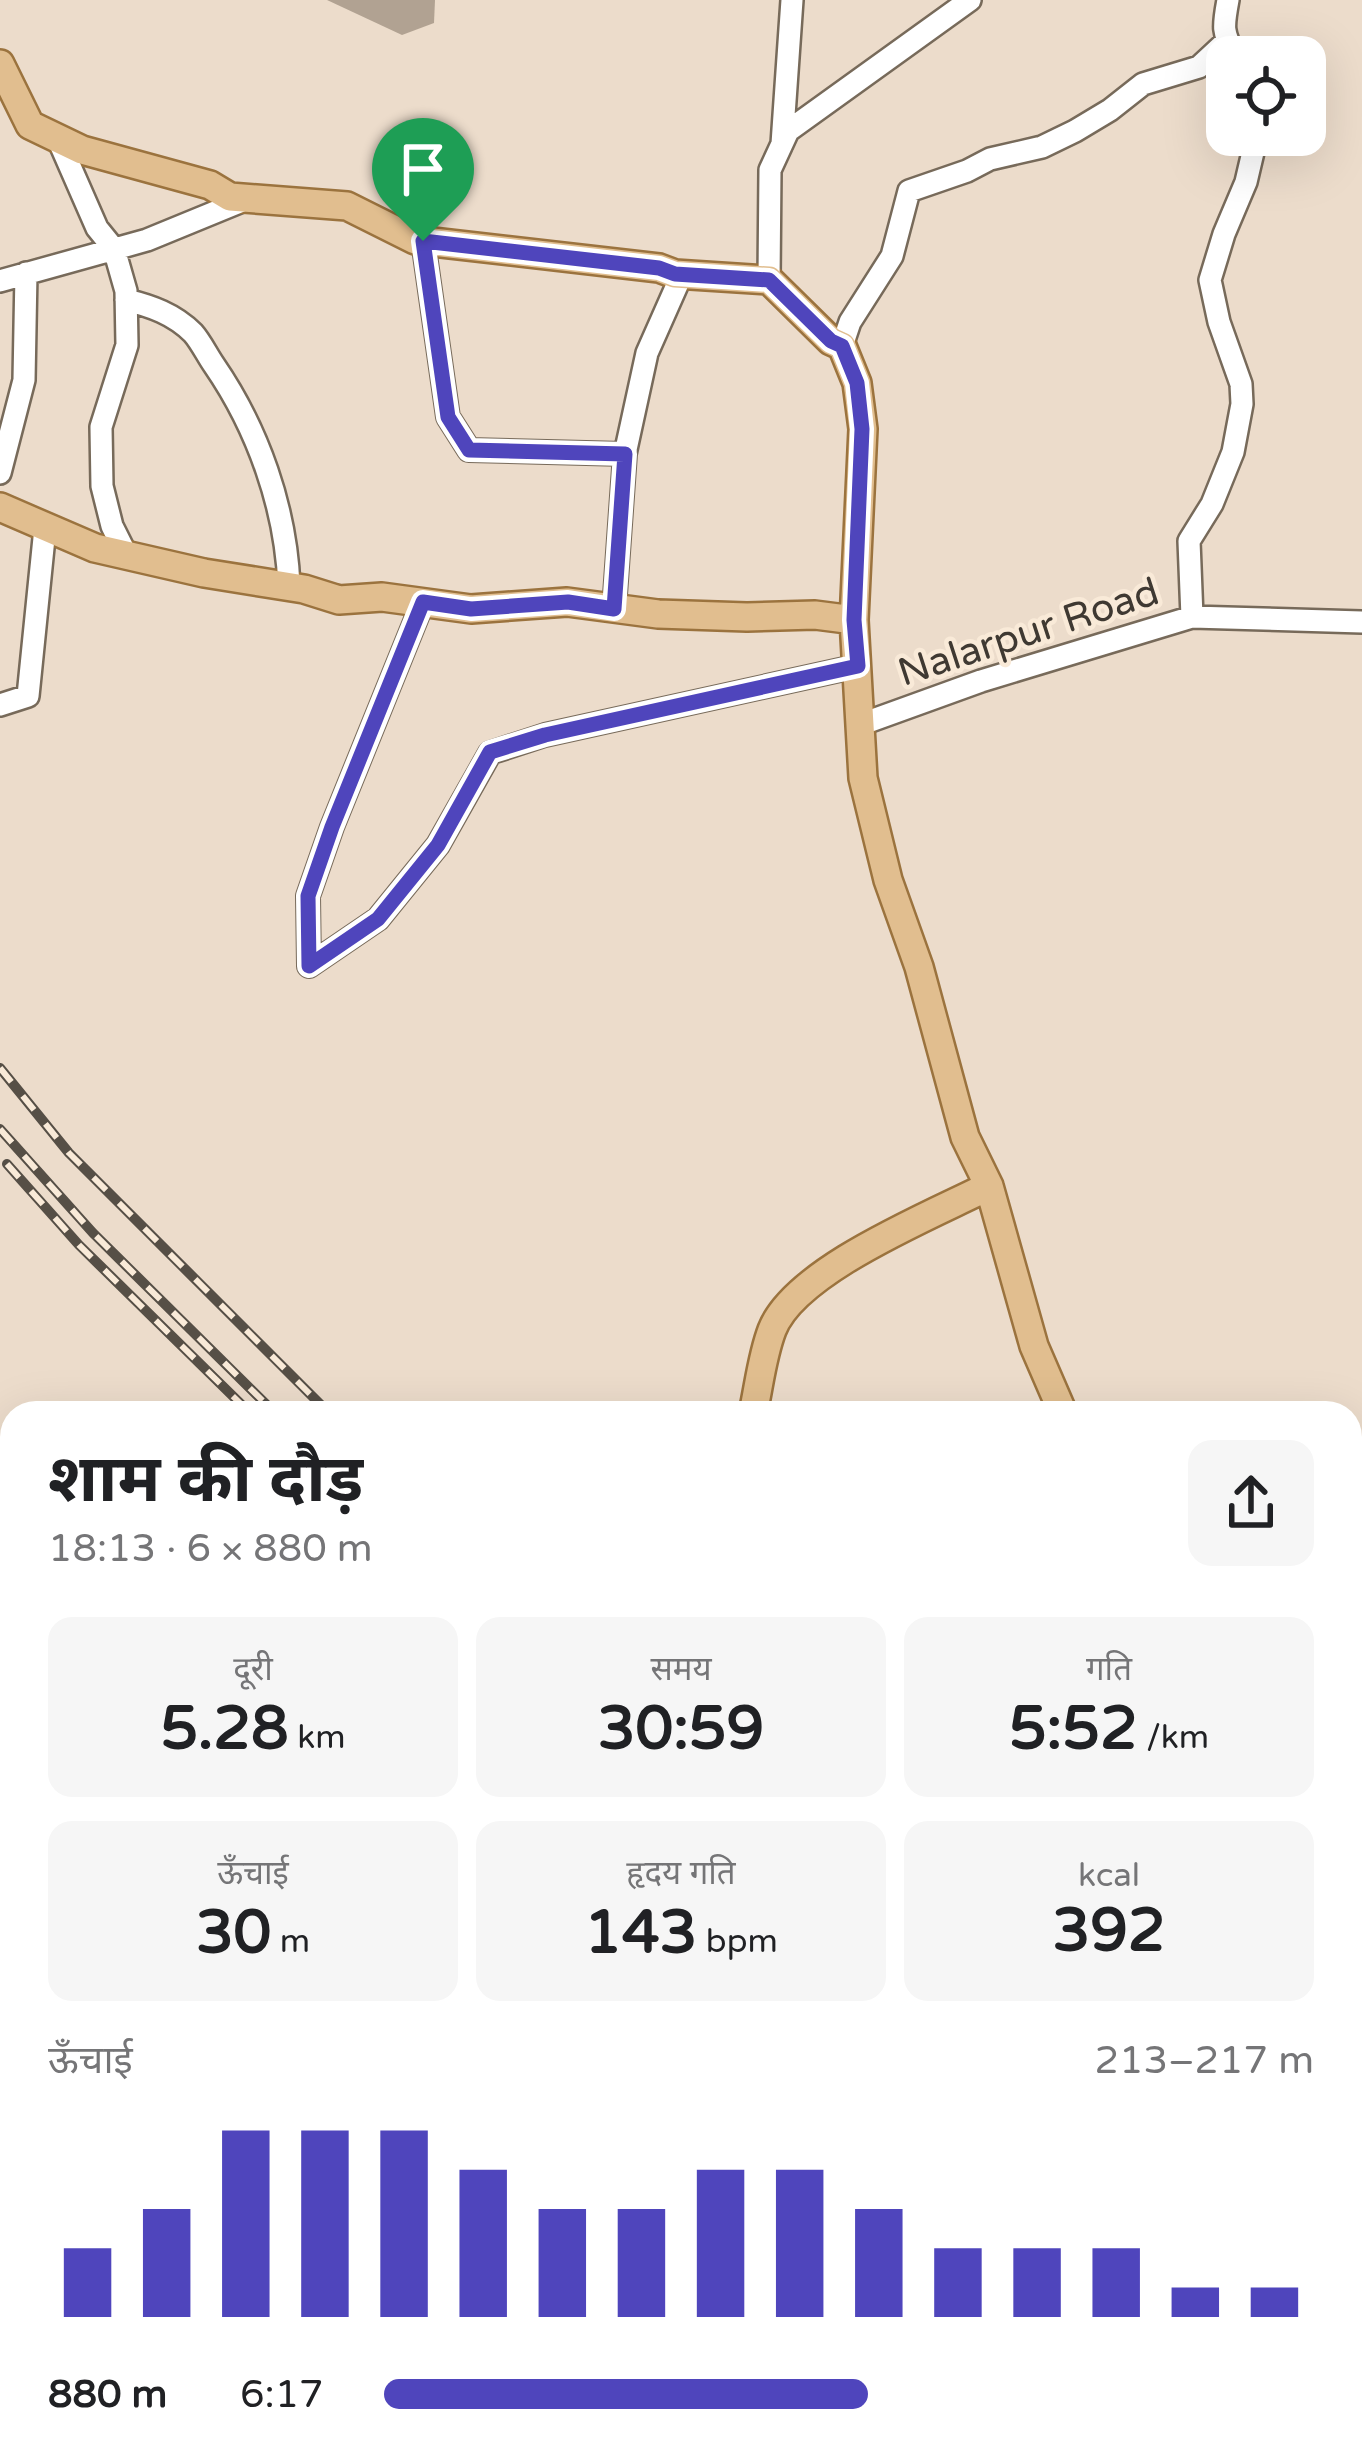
<!DOCTYPE html>
<html lang="hi">
<head>
<meta charset="utf-8">
<style>
	body { margin:0; font-family:"Varela Round","Noto Sans Devanagari",sans-serif; background:#f6f6f6; color:#202124; height:100vh; display:flex; flex-direction:column; font-size:45px; white-space:nowrap }
	* { box-sizing:border-box; margin:0 }
	p { font-size:39px; color:#757577 }
	.icon { flex:none; width:66px; height:66px; fill:none; stroke:currentColor; stroke-width:2; stroke-linecap:round; stroke-linejoin:round }
	.map { position:relative; flex:1; overflow:hidden }
	.drawer { position:absolute; left:0px; top:1401px; width:1362px; height:1065px; display:flex; flex-direction:column; background:#fff; border-radius:36px 36px 0 0; box-shadow:0 12px 48px #0002 }
	.drawer>* { flex:none }
	.fabs { position:absolute; left:1206px; top:36px; display:grid; gap:24px }
	.fabs a { display:grid; place-items:center; width:120px; height:120px; border-radius:24px; background:#fff; box-shadow:0 12px 48px #0002; font-size:60px }
	.pin { position:absolute; display:grid; place-items:center; width:102px; height:102px; color:#fff; margin:-123px -51px; border-radius:50% 50% 50% 0; rotate:-45deg; box-shadow:0 0 12px #0007 }
	.pin .icon { rotate:45deg }
	.round { display:grid; place-items:center; flex:none; width:126px; height:126px; border-radius:24px; background:#f6f6f6 }
	.headline { display:flex; align-items:center; justify-content:space-between; height:204px; padding:0 48px }
	h1 { font-size:66px; font-weight:700; line-height:90px }
	.figures { display:grid; grid-template-columns:repeat(3,1fr); gap:18px; height:204px; padding:12px 48px }
	.figures div { display:grid; align-content:center; border-radius:24px; background:#f6f6f6; text-align:center }
	.figures b { font-size:60px; font-weight:700 }
	.figures small { font-size:33px; font-weight:400 }
	.figures p { font-size:33px }
	.chart { height:336px; padding:24px 48px }
	.chart p { display:flex; justify-content:space-between }
	.chart svg { width:100%; height:216px; margin-top:12px; stroke:#4f45bc; stroke-width:6 }
	ul { padding:0 48px; list-style:none; font-size:39px }
	li { display:grid; grid-template-columns:192px 144px 1fr; align-items:center; height:90px }
	li i { height:30px; border-radius:15px; background:#4f45bc }
	.map>svg:first-child { display:block }
	.water { fill:#a78052 }
	.building { fill:#b1a292 }
	.lines { fill:none; stroke-linecap:round; stroke-linejoin:round }
	.minor-casing { stroke:#776a5a; stroke-width:26 }
	.major-casing { stroke:#9b733e; stroke-width:32 }
	.minor { stroke:#fff; stroke-width:21 }
	.major { stroke:#e1be8f; stroke-width:27 }
	.rail-casing { stroke:#564f46; stroke-width:10 }
	.rail { stroke:#f9ead8; stroke-width:6; stroke-dasharray:18; stroke-linecap:butt }
	.route-casing { stroke:#fff; stroke-width:24 }
	.route { stroke:#4f45bc; stroke-width:15 }
	.labels { text-anchor:middle; stroke-width:9; stroke-linejoin:round; paint-order:stroke }
	.street-label { font-size:39px; fill:#3f3932; stroke:#f9ead8 }
</style>
</head>
<body>
<div class="map">
<svg width="1362" height="2464" viewBox="0 0 1362 2464">
	<rect width="100%" height="100%" fill="#ecdccb"/>
	<path class="water" d="M6,2216L12,2240V2454H61L63,2464H0V2217Z"/>
	<path class="building" d="M327,0H435L434,23L402,35Z"/>
	<g class="lines">
		<defs>
			<path id="minor" d="M1228,0C1223,27 1222,31 1235,57
				M58,139L97,228L114,249L126,291L127,345L101,427L102,486L112,526L126,554
				M782,144L792,0
				M423,241L448,417L469,450L625,454
				M769,280L770,170L788,131L970,0
				M0,281L147,240L247,199
				M126,300C151,306 174,314 193,333C201,342 207,355 214,365C258,429 286,508 289,586
				M842,346L850,322L892,256L909,191L967,171L990,159L1042,147L1075,131L1110,110L1143,84L1199,67L1227,41
				M0,473L24,380L26,273
				M614,609L625,454L647,353L682,274
				M1192,617L1189,541L1212,504L1233,452L1242,404L1241,384L1219,322L1210,280L1224,234L1246,182L1257,135
				M0,705L28,696L45,528
				M862,724L981,681L1192,617L1362,622
				M309,966L378,919L438,845L490,753L545,735L858,666
				M309,966L308,896L332,827L423,602
				M1350,1635L1362,1633
				M0,1638L12,1629
				M0,1903L12,1905
				M0,2119L12,2123
				M1350,2233L1362,2222
				M439,2454L440,2464
				M577,2454L578,2464
				M1281,2454L1291,2464
				M1184,2464L1185,2454"/>
			<path id="major" d="M0,64L30,125L82,150L210,185L230,197L347,206L415,240L659,268L675,274L769,280L831,341L842,346L857,383L863,429L854,620L863,778L888,880L919,967L965,1137L989,1186L1034,1346L1063,1413
				M0,507L95,548L204,573L304,589L339,600L382,597L471,609L567,602L658,614L747,617L815,615L854,620
				M753,1413C759,1386 762,1356 772,1330C795,1270 932,1215 989,1186
				M1350,1885L1359,2109L1362,2129
				M204,2464L207,2454"/>
		</defs>
		<use href="#minor" class="minor-casing"/>
		<use href="#major" class="major-casing"/>
		<use href="#minor" class="minor"/>
		<use href="#major" class="major"/>
		<defs>
			<path id="rail" d="M0,1068L69,1153L329,1413
				M0,1129L93,1233L275,1413
				M7,1164L79,1245L246,1409
				M1350,2421L1362,2433
				M1308,2454L1318,2464"/>
		</defs>
		<use href="#rail" class="rail-casing"/>
		<use href="#rail" class="rail"/>
	</g>
	<g class="lines">
		<defs>
			<path id="route" d="M423,241L659,268L675,274L769,280L831,341L842,346L857,383L862,429L854,620L858,666L545,735L490,752L438,845L378,919L309,966L308,896L332,827L423,602L471,609L568,602L614,609L625,454L469,450L448,417Z"/>
		</defs>
		<use href="#route" class="route-casing"/>
		<use href="#route" class="route"/>
	</g>
	<g class="labels">
		<g class="street-label">
			<text transform="translate(1028 631) rotate(-18)" y="14">Nalarpur Road</text>
		</g>
	</g>
</svg>
<div class="fabs">
<a><svg class="icon" aria-label="locate" viewBox="0 0 24 24"><circle cx="12" cy="12" r="6"/><path d="M12 2v4M12 18v4M2 12h4M18 12h4"/></svg></a>
</div>
<div class="pin" style="left:423px;top:241px;background:#1e9e55"><svg class="icon" aria-label="arrive" viewBox="0 0 24 24"><path d="M6 21V4h12l-3 4 3 4H6"/></svg></div>
<section class="drawer">
<div class="headline"><div><h1>शाम की दौड़</h1><p>18:13 · 6 × 880 m</p></div><a class="round"><svg class="icon" aria-label="share" viewBox="0 0 24 24"><path d="M12 15V3M7 8l5-5 5 5M5 13v7h14v-7"/></svg></a></div>
<div class="figures">
<div><p>दूरी</p><b>5.28<small> km</small></b></div>
<div><p>समय</p><b>30:59</b></div>
<div><p>गति</p><b>5:52<small> /km</small></b></div>
</div>
<div class="figures">
<div><p>ऊँचाई</p><b>30<small> m</small></b></div>
<div><p>हृदय गति</p><b>143<small> bpm</small></b></div>
<div><p>kcal</p><b>392</b></div>
</div>
<div class="chart"><p><span>ऊँचाई</span>213–217 m</p>
<svg viewBox="0 0 160 44" preserveAspectRatio="none"><path d="M5 44V30M15 44V22M25 44V6M35 44V6M45 44V6M55 44V14M65 44V22M75 44V22M85 44V14M95 44V14M105 44V22M115 44V30M125 44V30M135 44V30M145 44V38M155 44V38"/></svg>
</div>
<ul>
<li><b>880 m</b>6:17<i style="width:52%"></i></li>
</ul>
</section>
</div>
</body>
</html>
